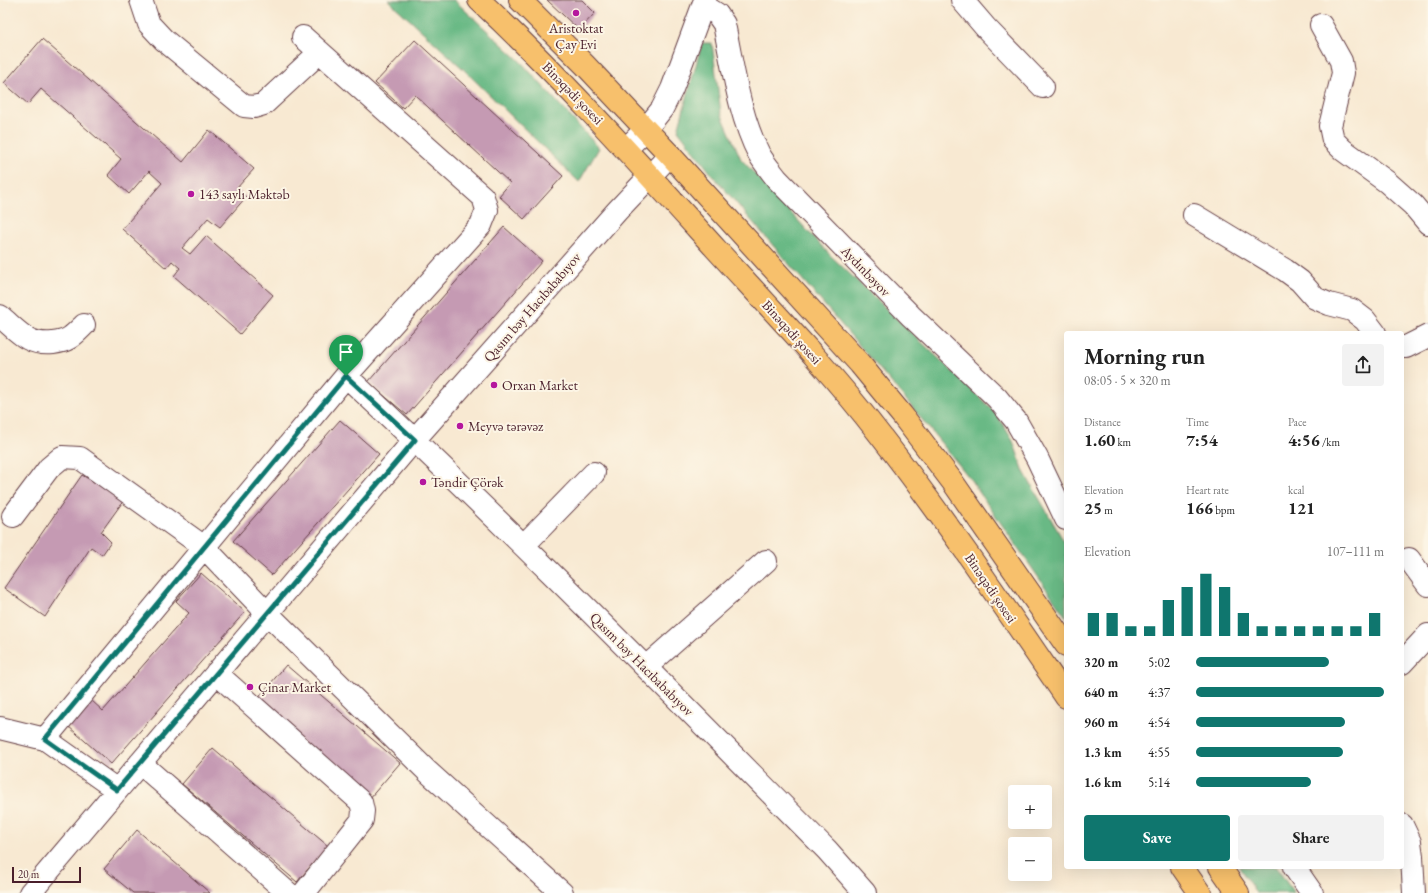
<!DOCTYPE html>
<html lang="en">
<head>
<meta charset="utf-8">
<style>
	body { margin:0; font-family:"EB Garamond",serif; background:#f2f2f2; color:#222; height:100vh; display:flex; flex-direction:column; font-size:15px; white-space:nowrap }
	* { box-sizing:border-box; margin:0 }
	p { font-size:13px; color:#767676 }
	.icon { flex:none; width:22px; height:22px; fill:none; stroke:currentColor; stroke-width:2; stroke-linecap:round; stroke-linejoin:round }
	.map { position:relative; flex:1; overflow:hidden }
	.panel { position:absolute; left:1064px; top:331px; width:340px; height:538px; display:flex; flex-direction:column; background:#fff; border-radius:4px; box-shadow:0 4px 16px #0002 }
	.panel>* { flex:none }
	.tools { position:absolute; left:1008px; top:785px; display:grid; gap:8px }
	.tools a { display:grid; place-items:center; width:44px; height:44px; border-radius:4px; background:#fff; box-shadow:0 4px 16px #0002; font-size:20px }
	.scale { position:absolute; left:12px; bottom:10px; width:69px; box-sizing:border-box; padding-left:4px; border:2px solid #4a1f2b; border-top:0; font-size:11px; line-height:14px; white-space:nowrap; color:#4a1f2b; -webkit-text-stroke:3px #fcf5e5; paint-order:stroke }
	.pin { position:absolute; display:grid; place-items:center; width:34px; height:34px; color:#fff; margin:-41px -17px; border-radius:50% 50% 50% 0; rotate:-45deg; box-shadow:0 0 4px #0007 }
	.pin .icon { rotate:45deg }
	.round { display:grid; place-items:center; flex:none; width:42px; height:42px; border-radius:4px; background:#f2f2f2 }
	.head { display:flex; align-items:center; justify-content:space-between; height:68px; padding:0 20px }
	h1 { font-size:22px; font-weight:700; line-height:30px }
	.figures { display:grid; grid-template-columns:repeat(3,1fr); gap:6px; height:68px; padding:4px 20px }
	.figures div { display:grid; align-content:center }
	.figures b { font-size:17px; font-weight:700 }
	.figures small { font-size:11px; font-weight:400 }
	.figures p { font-size:11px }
	.chart { height:112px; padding:8px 20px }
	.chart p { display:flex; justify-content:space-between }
	.chart svg { width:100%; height:72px; margin-top:4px; stroke:#0f766e; stroke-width:6 }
	.button { display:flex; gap:8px; margin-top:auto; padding:8px 20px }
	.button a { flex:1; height:46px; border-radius:4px; background:#0f766e; color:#fff; font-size:16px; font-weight:700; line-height:46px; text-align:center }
	.button a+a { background:#f2f2f2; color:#222 }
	ul { padding:0 20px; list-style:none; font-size:13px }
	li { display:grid; grid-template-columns:64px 48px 1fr; align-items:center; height:30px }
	li i { height:10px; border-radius:5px; background:#0f766e }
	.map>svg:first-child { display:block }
	.forest { fill:#69b985; stroke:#5a6c58 }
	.building { fill:#c59ab3 }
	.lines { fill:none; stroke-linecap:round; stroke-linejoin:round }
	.minor-casing { stroke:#643d44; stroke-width:24 }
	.major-casing { stroke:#643d44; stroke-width:24 }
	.minor { stroke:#fff; stroke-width:22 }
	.major { stroke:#f7c06c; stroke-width:22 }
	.route-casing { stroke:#fff; stroke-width:8 }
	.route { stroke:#0f766e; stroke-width:5 }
	.poi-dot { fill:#b5179e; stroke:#fcf5e5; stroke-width:1.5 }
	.labels { text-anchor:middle; stroke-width:4; stroke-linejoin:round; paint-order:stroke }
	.poi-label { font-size:14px; fill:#4a1f2b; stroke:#fcf5e5; text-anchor:start }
	.street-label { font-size:14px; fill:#4a1f2b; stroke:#fcf5e5 }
</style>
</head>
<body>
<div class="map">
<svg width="1428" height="893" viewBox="0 0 1428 893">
	<rect width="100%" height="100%" fill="#fcf5e5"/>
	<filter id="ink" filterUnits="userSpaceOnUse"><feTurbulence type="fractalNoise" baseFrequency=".025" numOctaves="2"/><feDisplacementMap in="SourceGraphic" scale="8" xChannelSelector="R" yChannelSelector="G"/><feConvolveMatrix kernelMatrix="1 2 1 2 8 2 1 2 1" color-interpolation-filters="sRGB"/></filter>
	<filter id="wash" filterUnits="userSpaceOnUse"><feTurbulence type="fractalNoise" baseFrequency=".012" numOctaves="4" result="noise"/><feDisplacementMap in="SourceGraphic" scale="16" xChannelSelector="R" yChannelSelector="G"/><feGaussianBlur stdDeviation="0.9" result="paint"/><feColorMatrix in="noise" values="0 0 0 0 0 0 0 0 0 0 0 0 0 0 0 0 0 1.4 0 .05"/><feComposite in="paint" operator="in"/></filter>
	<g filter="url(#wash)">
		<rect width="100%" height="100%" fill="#f8e9d2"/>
		<path class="forest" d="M388,0H454L520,61L599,148L579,182L460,66Z
			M702,43H712L721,113L741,159L831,256L996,413L1013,441L1024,472L1066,545V617L968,476L902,395L713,176L678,130Z
			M1239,867H1276L1294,893H1256Z"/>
		<g id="blocks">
			<path class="building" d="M547,0H582L595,13L579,30Z
				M42,39L183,162L209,130L254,169L236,189L246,197L220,227L208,218L182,248L190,254L206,236L273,295L240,334L174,276L180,268L172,261L166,268L122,229L162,183L149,171L129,194L108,175L121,159L41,89L28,104L4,83Z
				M415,40L563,176L524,219L499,196L510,183L415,95L403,108L375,83Z
				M504,227L542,261L407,415L368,382Z
				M340,420L379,454L272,575L233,541Z
				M82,475L124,500L101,532L111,542L102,555L91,547L45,617L4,588Z
				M201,573L245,612L111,764L68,726L91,700L103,711L189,613L176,601Z
				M286,665L400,763L369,799L255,702Z
				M213,748L328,846L297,882L182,784Z
				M137,830L210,893H133L104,869Z"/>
		</g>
	</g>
	<g filter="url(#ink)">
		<use href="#blocks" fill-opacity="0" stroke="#643d44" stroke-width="1"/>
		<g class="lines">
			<defs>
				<path id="minor" d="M141,0L149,24L164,40L244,106L254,107L264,104L320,52
					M962,0L986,28L1043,87
					M703,5L717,14L724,24C733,67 739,115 759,154C764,163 771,171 777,179L911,316L997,398L1016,421L1037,458L1066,519
					M1321,25L1341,61L1343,73L1330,126L1333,140L1343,150L1387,182L1413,205L1428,223
					M626,149L646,129L662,109L672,89L705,0
					M1194,215L1285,270L1300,281L1315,298L1329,304L1352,310L1365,320L1375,333
					M0,316C18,331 28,346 53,343C69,341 73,336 84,325
					M1402,347H1406L1428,336
					M346,376C511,529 668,690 827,850L865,893
					M13,516L49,468L62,457L80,458L204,547L267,613L428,772L562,893
					M524,545L594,473
					M1409,559L1428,585
					M1402,663L1428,635
					M646,667L766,561
					M216,673L361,802L363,811L362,820L304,893
					M0,728L45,739L117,790
					M45,739L346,376L481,225L487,210L483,197L303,37
					M140,763L288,893
					M1402,825L1410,842L1412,856L1414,893
					M1294,867L1312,893
					M30,893L415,439L617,211L670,155"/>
				<path id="major" d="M479,0C563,79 639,164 716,249C772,310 830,370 880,435C946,520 1006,609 1066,697
					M520,0L585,65L670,155L860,364L902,415L952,481L1066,645
					M1182,867L1200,893
					M1220,867L1238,893"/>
			</defs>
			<use href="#minor" class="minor-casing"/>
			<use href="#major" class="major-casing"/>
			<use href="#minor" class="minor"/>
			<use href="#major" class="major"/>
		</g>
	</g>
	<g class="lines" filter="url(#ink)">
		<defs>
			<path id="route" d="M346,376L415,440L117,790L45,739Z"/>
		</defs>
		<use href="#route" class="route-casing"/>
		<use href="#route" class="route"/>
	</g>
	<g class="poi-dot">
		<circle cx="576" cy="13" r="4"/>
		<circle cx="191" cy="194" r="4"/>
		<circle cx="494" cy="385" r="4"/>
		<circle cx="460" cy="426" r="4"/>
		<circle cx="423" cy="482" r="4"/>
		<circle cx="250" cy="687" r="4"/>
	</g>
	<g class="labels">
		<g class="poi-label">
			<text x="576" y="33" text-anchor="middle">Aristoktat<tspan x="576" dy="16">Çay Evi</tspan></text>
			<text x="199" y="199">143 saylı Məktəb</text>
			<text x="502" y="390">Orxan Market</text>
			<text x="468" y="431">Meyvə tərəvəz</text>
			<text x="431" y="487">Təndir Çörək</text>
			<text x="258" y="692">Çinar Market</text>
		</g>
		<g class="street-label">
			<text transform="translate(573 93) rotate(46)" y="5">Binəqədi şosesi</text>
			<text transform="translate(866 271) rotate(46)" y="5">Aydınbəyov</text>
			<text transform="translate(532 307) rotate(-49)" y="5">Qasım bəy Hacıbababıyov</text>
			<text transform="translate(792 332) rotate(48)" y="5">Binəqədi şosesi</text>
			<text transform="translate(991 588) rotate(56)" y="5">Binəqədi şosesi</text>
			<text transform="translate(642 664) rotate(45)" y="5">Qasım bəy Hacıbababıyov</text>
		</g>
	</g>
</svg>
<div class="tools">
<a>+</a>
<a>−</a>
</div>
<div class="scale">20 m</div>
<div class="pin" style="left:346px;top:376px;background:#1e9e55"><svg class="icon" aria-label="arrive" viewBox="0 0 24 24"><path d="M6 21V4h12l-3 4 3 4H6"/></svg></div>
<section class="panel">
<div class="head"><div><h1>Morning run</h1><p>08:05 · 5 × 320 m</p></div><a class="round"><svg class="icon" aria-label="share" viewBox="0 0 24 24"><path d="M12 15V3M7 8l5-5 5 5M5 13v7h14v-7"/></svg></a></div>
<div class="figures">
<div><p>Distance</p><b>1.60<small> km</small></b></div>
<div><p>Time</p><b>7:54</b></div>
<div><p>Pace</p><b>4:56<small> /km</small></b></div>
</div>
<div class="figures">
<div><p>Elevation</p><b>25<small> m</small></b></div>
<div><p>Heart rate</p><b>166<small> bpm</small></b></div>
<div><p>kcal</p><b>121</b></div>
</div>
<div class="chart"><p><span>Elevation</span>107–111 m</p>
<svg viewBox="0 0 160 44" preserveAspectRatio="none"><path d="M5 44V30M15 44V30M25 44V38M35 44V38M45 44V22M55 44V14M65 44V6M75 44V14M85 44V30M95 44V38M105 44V38M115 44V38M125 44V38M135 44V38M145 44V38M155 44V30"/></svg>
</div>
<ul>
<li><b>320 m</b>5:02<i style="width:71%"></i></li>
<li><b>640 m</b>4:37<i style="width:100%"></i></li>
<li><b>960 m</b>4:54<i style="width:79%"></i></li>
<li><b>1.3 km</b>4:55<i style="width:78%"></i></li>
<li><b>1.6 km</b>5:14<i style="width:61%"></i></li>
</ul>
<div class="button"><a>Save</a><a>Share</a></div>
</section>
</div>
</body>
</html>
